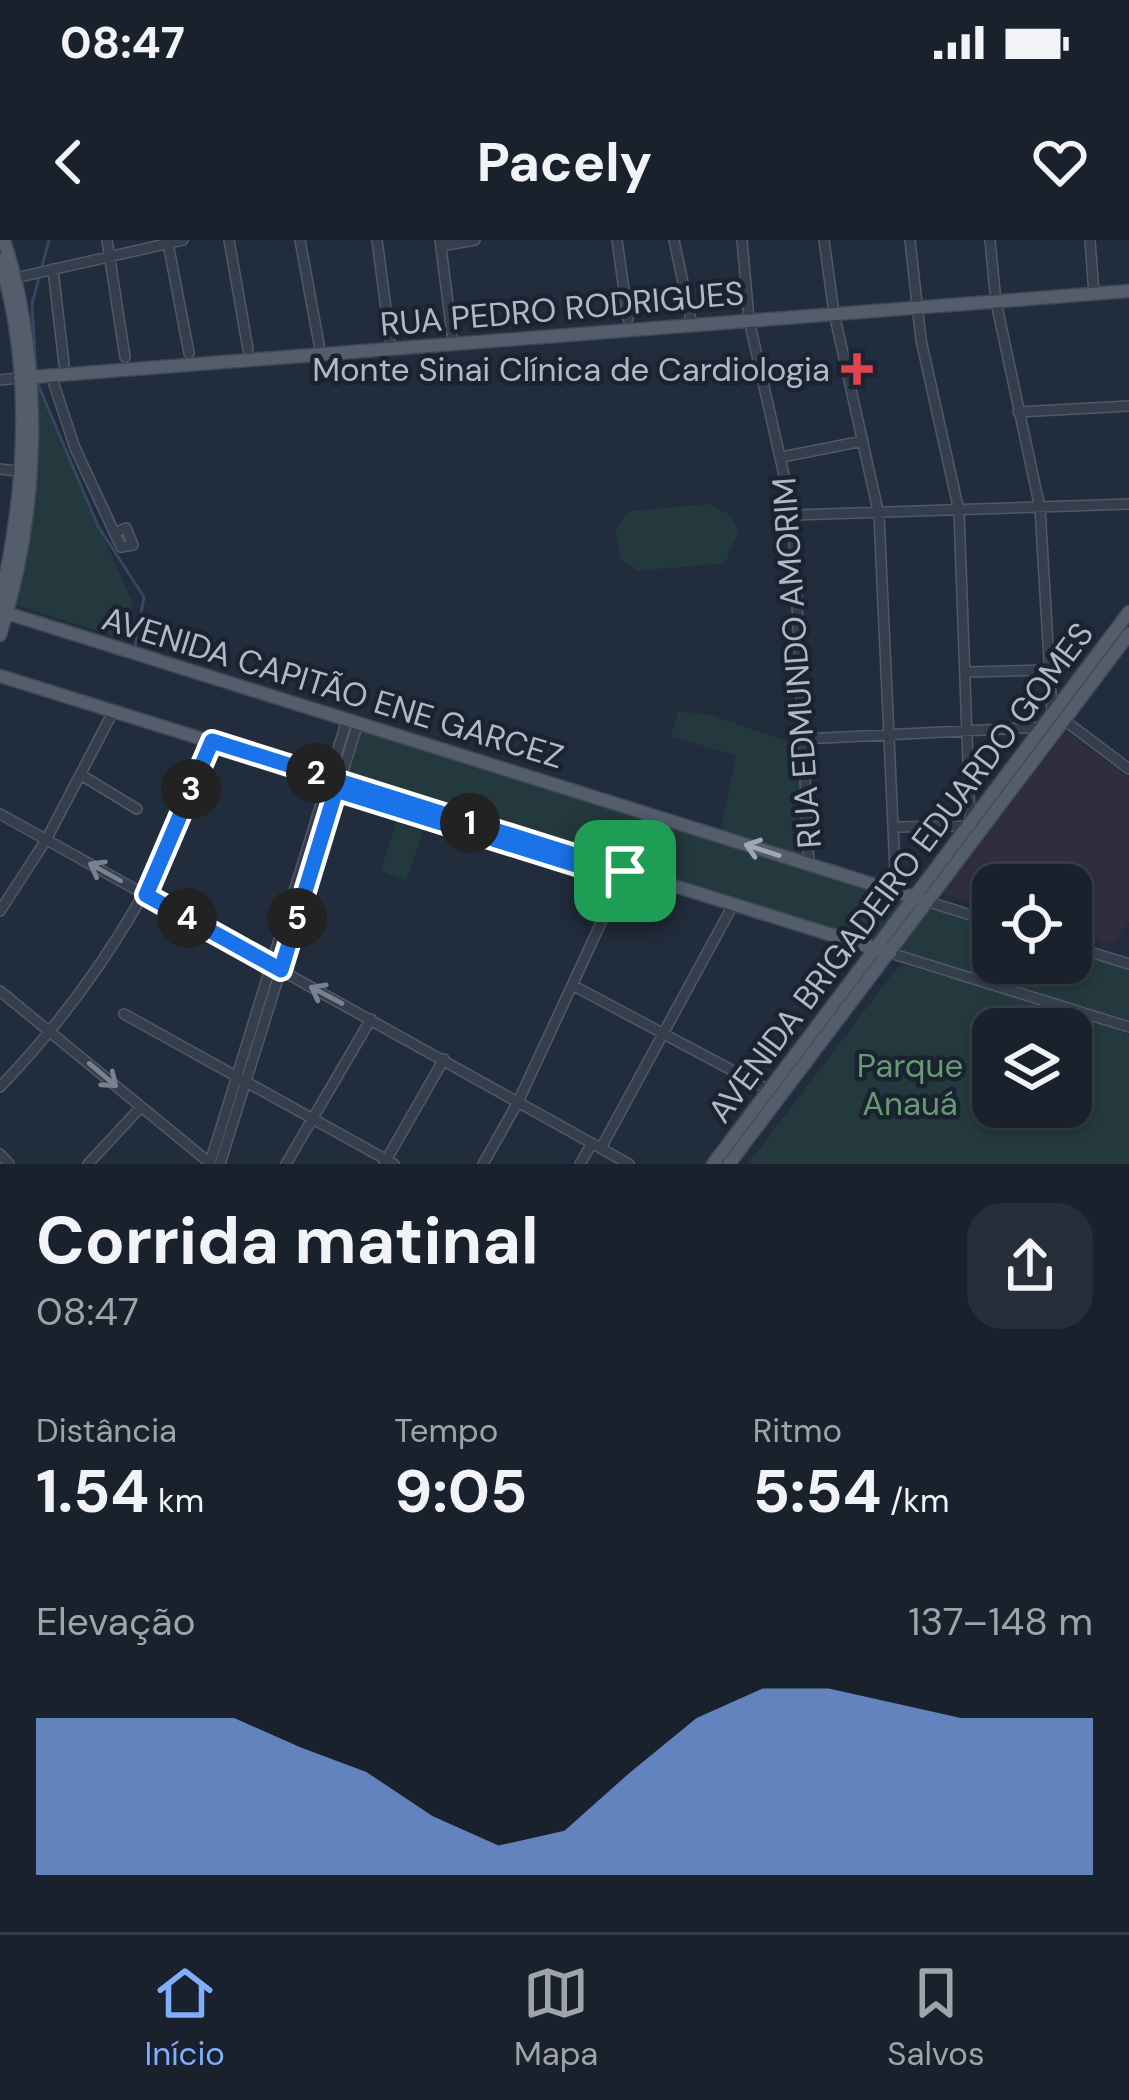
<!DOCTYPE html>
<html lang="pt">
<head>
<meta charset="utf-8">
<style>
	body { margin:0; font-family:"DM Sans",sans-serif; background:#262e39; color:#f1f3f6; height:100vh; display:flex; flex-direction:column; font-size:45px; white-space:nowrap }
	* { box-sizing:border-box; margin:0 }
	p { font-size:39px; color:#9fa3aa }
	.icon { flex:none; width:66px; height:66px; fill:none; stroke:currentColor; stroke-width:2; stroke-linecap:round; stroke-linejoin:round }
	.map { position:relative; height:924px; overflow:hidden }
	.side { display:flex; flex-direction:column; background:#19212d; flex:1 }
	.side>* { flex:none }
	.controls { position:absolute; left:972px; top:624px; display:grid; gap:24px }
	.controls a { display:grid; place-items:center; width:120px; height:120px; border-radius:24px; background:#19212d; box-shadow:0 3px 9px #0004,0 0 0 3px #373e49; font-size:60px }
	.pin { position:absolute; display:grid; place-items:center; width:102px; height:102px; color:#fff; margin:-51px; border-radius:24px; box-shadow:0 6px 18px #0006 }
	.km { position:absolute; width:60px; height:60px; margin:-30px; border-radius:50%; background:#222; color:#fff; font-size:33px; line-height:60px; text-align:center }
	.round { display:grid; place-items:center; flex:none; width:126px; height:126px; border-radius:36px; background:#262e39 }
	.head { display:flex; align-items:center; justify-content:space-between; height:204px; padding:0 36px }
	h1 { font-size:66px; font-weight:700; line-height:90px }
	.figures { display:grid; grid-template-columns:repeat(3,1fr); gap:18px; height:204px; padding:12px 36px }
	.figures div { display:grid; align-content:center }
	.figures b { font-size:60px; font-weight:700 }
	.figures small { font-size:33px; font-weight:400 }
	.figures p { font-size:33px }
	.chart { height:336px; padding:24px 36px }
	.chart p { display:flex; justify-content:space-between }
	.chart svg { width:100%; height:216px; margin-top:12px; fill:#82adfb; opacity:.7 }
	.status { display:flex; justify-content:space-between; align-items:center; height:84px; padding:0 60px; background:#19212d; direction:ltr }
	.status svg { height:33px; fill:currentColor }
	header { display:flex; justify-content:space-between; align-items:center; height:156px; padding:0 36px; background:#19212d; font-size:54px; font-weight:700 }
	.dock { display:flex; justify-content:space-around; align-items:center; height:168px; border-top:3px solid #373e49; background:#19212d; font-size:33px; color:#9fa3aa }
	.dock a { display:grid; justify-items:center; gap:6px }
	.dock .on { color:#82adfb }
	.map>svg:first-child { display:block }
	.medical { fill:#302d3d }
	.green { fill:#23393d; fill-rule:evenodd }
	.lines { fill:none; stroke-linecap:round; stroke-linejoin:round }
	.stream { stroke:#354663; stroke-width:3 }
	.minor-casing { stroke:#505966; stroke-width:12 }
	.major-casing { stroke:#3f4755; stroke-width:15 }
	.minor { stroke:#353e4c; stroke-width:9 }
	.major { stroke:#535d6c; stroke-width:12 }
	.oneway { stroke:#9da7b6 }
	.oneway2 { stroke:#798290 }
	.route-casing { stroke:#fff; stroke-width:24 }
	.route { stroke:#1a73e8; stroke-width:15 }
	.health-dot { fill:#e0444e; stroke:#1b2330; stroke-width:4.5 }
	.labels { text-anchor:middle; stroke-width:9; stroke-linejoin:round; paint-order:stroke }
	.street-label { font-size:33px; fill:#b0b9c8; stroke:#1b2330 }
	.poi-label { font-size:33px; fill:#b0b9c8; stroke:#1b2330; text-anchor:end }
	.park-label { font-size:33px; fill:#679974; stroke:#1b2330 }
</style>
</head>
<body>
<div class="status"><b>08:47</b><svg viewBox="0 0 49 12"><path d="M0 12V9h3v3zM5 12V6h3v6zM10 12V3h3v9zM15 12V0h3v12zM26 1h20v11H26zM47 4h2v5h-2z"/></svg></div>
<header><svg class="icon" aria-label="back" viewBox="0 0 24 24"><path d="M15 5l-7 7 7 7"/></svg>Pacely<svg class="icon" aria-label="heart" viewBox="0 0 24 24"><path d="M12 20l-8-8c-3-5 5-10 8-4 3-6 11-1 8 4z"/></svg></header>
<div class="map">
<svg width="1129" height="924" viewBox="0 0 1129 924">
	<rect width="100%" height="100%" fill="#212c3c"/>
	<path class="medical" d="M1066,491L1129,538V682L1112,704L1071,692V645H993V669L942,654Z"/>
	<path class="green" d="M35,143L132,361L128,406L117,397L14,365Z
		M709,264L730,275L739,290L725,323L637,331L621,319L615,290L630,271Z
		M678,471L711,475L804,507L809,625L719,597L736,516L671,496Z
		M358,483L900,657L902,662L872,703L339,542Z
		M396,582L423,591L406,641L381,631Z
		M932,667L993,686V723H1071V710L1129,729V784L899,711Z
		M905,725L1100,781L1129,795V924H748L897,728ZM993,789H1071V867H993Z"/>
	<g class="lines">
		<path class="stream" d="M36,131L32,64L49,0
			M37,142L98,286L144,357L135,407"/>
		<defs>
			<path id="minor" d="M107,0L125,117
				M229,0L248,109
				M300,0L319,104
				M377,0L390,99
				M440,0L452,94
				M617,0L628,79
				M674,0L692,85
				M742,0L749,80L793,275L809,625
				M824,0L834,73L879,275L896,653
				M910,0L921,100L959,271L970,580
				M990,0L996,62L1040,268L1052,472
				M1090,0L1094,54
				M168,3L189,113
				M441,6L475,0
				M53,29L64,124
				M11,39L183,0
				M51,135L75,208L121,307L133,305L126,288L115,293
				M0,140L20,138
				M1018,172L1129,166
				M782,217L863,201
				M0,229L24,232
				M793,275L1129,264
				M968,432L1048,430
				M1064,480L1129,529
				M803,499L1041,487
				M81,535L137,569
				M336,550L621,639
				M0,574L629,924
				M894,587L966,586
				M926,661L993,682
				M0,671L46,600L114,470
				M1071,706L1129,724
				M890,713L1129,787
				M574,746L769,850
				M0,751L211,924
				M124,774L394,924
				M0,847C97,746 166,633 212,501
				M601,908L733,665
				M0,914L9,924
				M210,923L347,480
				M88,924L141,867
				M220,924L358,483
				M286,924L371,779
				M384,924L444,819
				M483,924L518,862L625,631
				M580,924L592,903"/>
			<path id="major" d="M0,20C33,128 26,253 0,361
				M20,138L1129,51
				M0,371L926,661
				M0,395C40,272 44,124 4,0
				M0,436L890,713
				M625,631L650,575
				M713,924L1129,372
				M729,924L1129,394"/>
		</defs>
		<use href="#minor" class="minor-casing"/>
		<use href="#major" class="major-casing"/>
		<use href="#minor" class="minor"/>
		<use href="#major" class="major"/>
	</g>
	<defs><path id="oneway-shaft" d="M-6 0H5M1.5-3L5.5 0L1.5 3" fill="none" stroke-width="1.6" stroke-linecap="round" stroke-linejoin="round" transform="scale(3)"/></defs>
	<use class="oneway" href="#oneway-shaft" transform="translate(762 610) rotate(-162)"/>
	<g class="oneway2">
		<use href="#oneway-shaft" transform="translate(105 632) rotate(-151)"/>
		<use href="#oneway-shaft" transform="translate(326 755) rotate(-152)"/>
		<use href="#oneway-shaft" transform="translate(103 835) rotate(40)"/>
	</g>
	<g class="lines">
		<defs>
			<path id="route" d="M212,501L625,631L621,639L336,550L281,730L146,655Z"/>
		</defs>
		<use href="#route" class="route-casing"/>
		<use href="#route" class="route"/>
	</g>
	<path class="health-dot" d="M851 111h12v12h12v12h-12v12h-12v-12h-12v-12h12z"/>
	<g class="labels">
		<g class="street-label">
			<text transform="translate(562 68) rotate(-5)" y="12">RUA PEDRO RODRIGUES</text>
			<text transform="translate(796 423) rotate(-94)" y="12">RUA EDMUNDO AMORIM</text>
			<text transform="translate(333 447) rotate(17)" y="12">AVENIDA CAPITÃO ENE GARCEZ</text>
			<text transform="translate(900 632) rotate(-53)" y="12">AVENIDA BRIGADEIRO EDUARDO GOMES</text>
		</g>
		<g class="poi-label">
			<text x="830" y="141">Monte Sinai Clínica de Cardiologia</text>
		</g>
		<g class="park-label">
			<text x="910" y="837">Parque<tspan x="910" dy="38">Anauá</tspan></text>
		</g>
	</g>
</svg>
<div class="controls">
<a><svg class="icon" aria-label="locate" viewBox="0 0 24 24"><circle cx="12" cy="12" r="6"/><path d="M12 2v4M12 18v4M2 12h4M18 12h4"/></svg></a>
<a><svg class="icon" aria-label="layers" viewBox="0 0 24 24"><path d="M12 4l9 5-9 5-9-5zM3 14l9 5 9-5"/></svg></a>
</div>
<div class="pin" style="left:625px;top:631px;background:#1e9e55"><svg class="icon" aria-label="arrive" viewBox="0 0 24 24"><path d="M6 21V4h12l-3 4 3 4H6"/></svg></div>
<b class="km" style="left:470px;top:583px">1</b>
<b class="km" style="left:316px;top:533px">2</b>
<b class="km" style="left:191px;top:549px">3</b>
<b class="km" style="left:187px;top:678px">4</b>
<b class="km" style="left:297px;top:678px">5</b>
</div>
<section class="side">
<div class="head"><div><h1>Corrida matinal</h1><p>08:47</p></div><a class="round"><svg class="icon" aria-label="share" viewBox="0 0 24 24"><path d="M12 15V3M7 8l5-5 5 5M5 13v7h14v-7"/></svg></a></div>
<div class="figures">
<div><p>Distância</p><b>1.54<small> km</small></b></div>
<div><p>Tempo</p><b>9:05</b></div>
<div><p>Ritmo</p><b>5:54<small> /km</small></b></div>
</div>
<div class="chart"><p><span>Elevação</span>137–148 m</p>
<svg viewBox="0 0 160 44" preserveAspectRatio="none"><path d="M0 44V12L10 12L20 12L30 12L40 18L50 23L60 32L70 38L80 35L90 23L100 12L110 6L120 6L130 9L140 12L150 12L160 12V44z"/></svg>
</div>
</section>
<nav class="dock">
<a class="on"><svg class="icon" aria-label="home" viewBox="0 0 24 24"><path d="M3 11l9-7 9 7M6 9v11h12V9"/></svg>Início</a>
<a><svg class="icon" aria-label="map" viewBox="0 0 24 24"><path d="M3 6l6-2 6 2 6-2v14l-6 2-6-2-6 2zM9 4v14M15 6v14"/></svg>Mapa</a>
<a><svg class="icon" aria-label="saved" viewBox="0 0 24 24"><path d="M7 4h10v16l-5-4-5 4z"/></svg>Salvos</a>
</nav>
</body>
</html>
